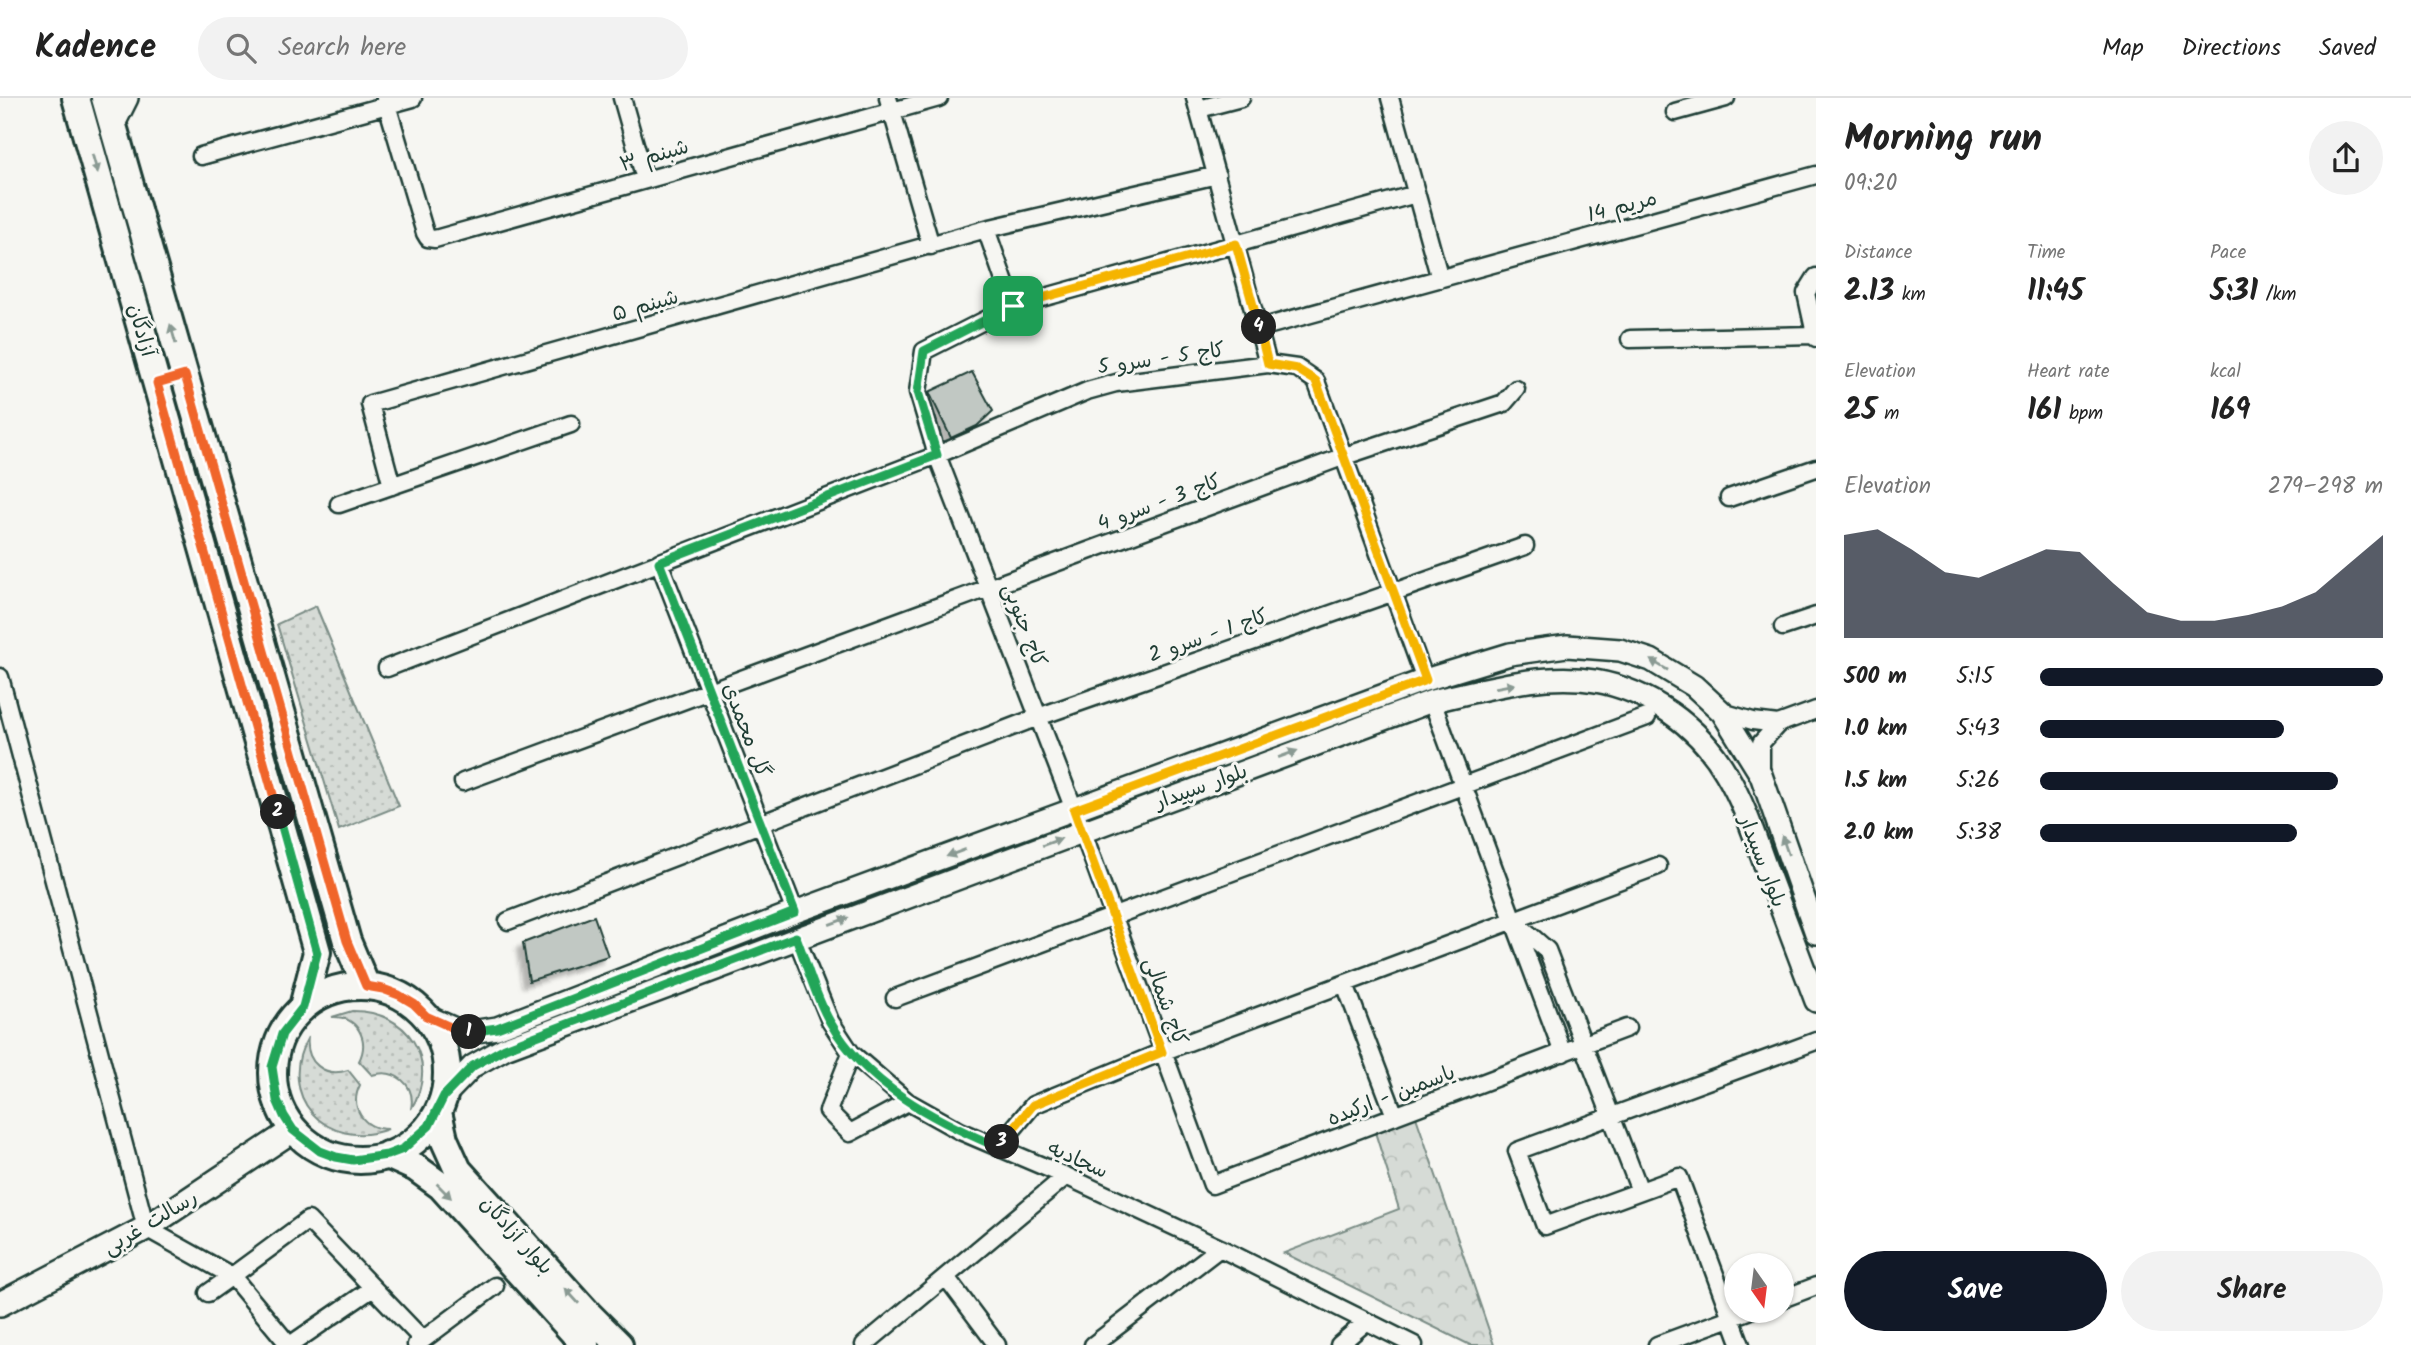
<!DOCTYPE html>
<html lang="en">
<head>
<meta charset="utf-8">
<style>
	body { margin:0; font-family:Kalam,"Playpen Sans Arabic",sans-serif; background:#f2f2f2; color:#222; height:100vh; display:flex; flex-direction:column; font-size:26px; white-space:nowrap }
	* { box-sizing:border-box; margin:0 }
	p { font-size:23px; color:#767676 }
	.icon { flex:none; width:38px; height:38px; fill:none; stroke:currentColor; stroke-width:2; stroke-linecap:round; stroke-linejoin:round }
	.map { position:relative; flex:1; overflow:hidden }
	.sheet { display:flex; flex-direction:column; background:#fff; width:595px }
	.sheet>* { flex:none }
	.needle { width:46px; rotate:166deg }
	.buttons { position:absolute; left:1724px; top:1155px; display:grid; gap:14px }
	.buttons a { display:grid; place-items:center; width:70px; height:70px; border-radius:50%; background:#fff; box-shadow:0 2px 5px #0004; font-size:35px }
	.pin { position:absolute; display:grid; place-items:center; width:60px; height:60px; color:#fff; margin:-30px; border-radius:14px; box-shadow:0 4px 10px #0006 }
	.km { position:absolute; width:35px; height:35px; margin:-18px; border-radius:50%; background:#222; color:#fff; font-size:19px; line-height:35px; text-align:center }
	.round { display:grid; place-items:center; flex:none; width:74px; height:74px; border-radius:37px; background:#f2f2f2 }
	.head { display:flex; align-items:center; justify-content:space-between; height:119px; padding:0 28px }
	h1 { font-size:38px; font-weight:700; line-height:52px }
	.stats { display:grid; grid-template-columns:repeat(3,1fr); gap:10px; height:119px; padding:7px 28px }
	.stats div { display:grid; align-content:center }
	.stats b { font-size:30px; font-weight:700 }
	.stats small { font-size:19px; font-weight:400 }
	.stats p { font-size:19px }
	.chart { height:196px; padding:14px 28px }
	.chart p { display:flex; justify-content:space-between }
	.chart svg { width:100%; height:126px; margin-top:7px; fill:#111827; opacity:.7 }
	.action { display:flex; gap:14px; margin-top:auto; padding:14px 28px }
	.action a { flex:1; height:80px; border-radius:42px; background:#111827; color:#fff; font-size:28px; font-weight:700; line-height:80px; text-align:center }
	.action a+a { background:#f2f2f2; color:#222 }
	ul { padding:0 28px; list-style:none; font-size:23px }
	li { display:grid; grid-template-columns:112px 84px 1fr; align-items:center; height:52px }
	li i { height:18px; border-radius:9px; background:#111827 }
	header { display:flex; align-items:center; gap:42px; box-sizing:border-box; height:98px; padding:0 35px; background:#fff; border-bottom:2px solid #e0e0e0 }
	header strong { font-size:33px }
	nav { display:flex; gap:38px; margin-inline-start:auto; font-size:24px }
	.search { width:490px; height:63px; background:#f2f2f2; display:flex; align-items:center; gap:18px; box-sizing:border-box; padding:0 24px; border-radius:38px; color:#767676; font-size:26px }
	main { display:flex; flex:1; min-height:0 }
	.map>svg:first-child { display:block }
	.grass { fill:url(#grass-dots); stroke:#7a8c85; stroke-width:2 }
	.park { fill:url(#park-crowns); stroke:#7a8c85; stroke-width:2 }
	.building { fill:#c1c8c3; stroke:#1f3d34; stroke-width:2; filter:url(#shadow) }
	.lines { fill:none; stroke-linecap:round; stroke-linejoin:round }
	.minor-casing { stroke:#1f3d34; stroke-width:21 }
	.tertiary-casing { stroke:#1f3d34; stroke-width:26 }
	.secondary-casing { stroke:#1f3d34; stroke-width:28 }
	.primary-casing { stroke:#1f3d34; stroke-width:32 }
	.minor { stroke:#f6f6f2; stroke-width:16 }
	.tertiary { stroke:#f6f6f2; stroke-width:21 }
	.secondary { stroke:#f6f6f2; stroke-width:23 }
	.primary { stroke:#f6f6f2; stroke-width:26 }
	.oneway { fill:#8a9a93 }
	.split-1-casing { stroke:#fff; stroke-width:14 }
	.split-2-casing { stroke:#fff; stroke-width:14 }
	.split-3-casing { stroke:#fff; stroke-width:14 }
	.split-4-casing { stroke:#fff; stroke-width:14 }
	.split-5-casing { stroke:#fff; stroke-width:14 }
	.split-1 { stroke:#22a559; stroke-width:9 }
	.split-2 { stroke:#f0652b; stroke-width:9 }
	.split-3 { stroke:#22a559; stroke-width:9 }
	.split-4 { stroke:#f5b400; stroke-width:9 }
	.split-5 { stroke:#f5b400; stroke-width:9 }
	.labels { text-anchor:middle; stroke-width:6; stroke-linejoin:round; paint-order:stroke }
	.street-label { font-size:21px; fill:#1f3d34; stroke:#f6f6f2 }
</style>
</head>
<body>
<header>
<strong>Kadence</strong>
<div class="search"><svg class="icon" aria-label="search" viewBox="0 0 24 24"><circle cx="10" cy="10" r="6"/><path d="M15 15l6 6"/></svg>Search here</div>
<nav><a>Map</a><a>Directions</a><a>Saved</a></nav>
</header>
<main>
<div class="map">
<svg width="1816" height="1247" viewBox="0 0 1816 1247">
	<defs>
		<pattern id="grass-dots" width="8" height="8" patternUnits="userSpaceOnUse" patternTransform="scale(1.75)"><rect width="8" height="8" fill="#d6dbd6"/><path d="M2 2h.1M6 6h.1" fill="none" stroke="#b7bdb8" stroke-width="1.8" stroke-linecap="round"/></pattern>
		<pattern id="park-crowns" width="20" height="18" patternUnits="userSpaceOnUse" patternTransform="scale(1.75)"><rect width="20" height="18" fill="#d6dbd6"/><path d="M2 6a3 3 0 1 1 6 0M12 15a3 3 0 1 1 6 0" fill="none" stroke="#b7bdb8"/></pattern>
		<filter id="shadow"><feDropShadow dx="-6" dy="6" stdDeviation="2" flood-color="#0004"/></filter>
	</defs>
	<rect width="100%" height="100%" fill="#f6f6f2"/>
	<filter id="ink" filterUnits="userSpaceOnUse"><feTurbulence type="fractalNoise" baseFrequency=".0143" numOctaves="2"/><feDisplacementMap in="SourceGraphic" scale="14" xChannelSelector="R" yChannelSelector="G"/><feConvolveMatrix kernelMatrix="1 2 1 2 8 2 1 2 1" color-interpolation-filters="sRGB"/></filter>
	<g filter="url(#ink)">
		<path class="grass" d="M316,508L399,708L339,732L277,526Z
			M352,913C407,912 441,962 411,1011C416,986 395,970 372,977L359,963C370,941 357,918 332,919Z
			M308,939C305,964 324,980 348,972L360,987C349,1009 363,1031 388,1031C326,1054 275,997 308,939Z"/>
		<path class="park" d="M1416,1019L1494,1247H1470L1284,1155L1399,1111L1375,1034Z"/>
		<path class="building" d="M972,274L993,313L977,328L951,340L929,294Z
			M594,818L608,858L529,883L523,845Z"/>
		<g class="lines">
			<defs>
				<path id="minor" d="M385,0L425,135L428,140L435,141L939,0
					M622,0L645,81
					M888,0L931,148
					M1195,0L1268,266
					M1390,0L1440,181
					M1199,11L1241,0
					M1675,14L1726,0
					M201,58L413,0
					M1416,96L1013,208L924,253L918,294L937,357L1082,732L1212,1087L1627,930
					M986,131L1013,208
					M1816,179L1806,195L1816,240
					M1260,230L1816,77
					M1630,241L1815,237
					M392,388L370,306L986,131L1217,77
					M1729,400L1816,370
					M339,406L571,326
					M659,464L795,814
					M1783,529L1816,518
					M387,570L937,357L1087,293L1116,285L1268,266L1297,270L1316,283L1425,582
					M0,579L146,1130L232,1178L308,1122L423,1242
					M1432,603L1513,822L1547,852L1640,1093
					M1722,614L1753,623L1778,626
					M1761,677V645L1778,626L1816,612
					M463,684L1345,358L1504,305L1516,291
					M508,823L1038,619L1525,448
					M1514,824L1563,955
					M796,839L830,923L851,955L908,1004L960,1033L1066,1078L1220,1150L1414,1247
					M1345,886L1395,1018
					M895,900L1647,619
					M851,955L828,1013L850,1035L908,1004
					M998,1049L1033,1007L1162,954L1658,768
					M946,1179L997,1247
					M208,1195L232,1178L289,1247
					M1782,1201L1816,1188
					M290,1247L373,1190
					M416,1247L495,1188
					M864,1247L1066,1078
					M1093,1247L1220,1150
					M1339,1247L1366,1224
					M1657,1247L1749,1213
					M1741,1247L1679,1079L1545,1128L1517,1053L1816,943"/>
				<path id="tertiary" d="M113,28L127,0
					M426,918L464,935L497,930L795,814L1425,582L1510,556L1567,548L1620,552L1651,562L1694,588L1722,614L1761,677L1816,835
					M444,998L473,968L505,950L1432,603C1484,592 1541,574 1595,583C1648,592 1699,628 1726,675C1745,707 1756,743 1769,778C1785,820 1800,861 1816,903"/>
				<path id="secondary" d="M0,1206L146,1130L293,1032"/>
				<path id="primary" d="M76,0L317,854L303,909
					M105,0L347,843L366,888
					M273 975a87 87 0 1 1 174 0a87 87 0 1 1-174 0Z
					M438,1014L444,1041L458,1072L588,1216L619,1247
					M387,1057L416,1070L441,1088L585,1247"/>
			</defs>
			<use href="#minor" class="minor-casing"/>
			<use href="#tertiary" class="tertiary-casing"/>
			<use href="#secondary" class="secondary-casing"/>
			<use href="#primary" class="primary-casing"/>
			<use href="#minor" class="minor"/>
			<use href="#tertiary" class="tertiary"/>
			<use href="#secondary" class="secondary"/>
			<use href="#primary" class="primary"/>
		</g>
		<defs><path id="oneway-solid" d="M-6-.8H1V-3.2L6.5 0L1 3.2V.8H-6Z" transform="scale(1.75)"/></defs>
		<g class="oneway">
			<use href="#oneway-solid" transform="translate(95 66) rotate(74)"/>
			<use href="#oneway-solid" transform="translate(173 236) rotate(-106)"/>
			<use href="#oneway-solid" transform="translate(1659 567) rotate(-150)"/>
			<use href="#oneway-solid" transform="translate(1505 588) rotate(-10)"/>
			<use href="#oneway-solid" transform="translate(1288 656) rotate(-20)"/>
			<use href="#oneway-solid" transform="translate(1052 744) rotate(-20)"/>
			<use href="#oneway-solid" transform="translate(1785 747) rotate(-109)"/>
			<use href="#oneway-solid" transform="translate(956 755) rotate(160)"/>
			<use href="#oneway-solid" transform="translate(839 823) rotate(-20)"/>
			<use href="#oneway-solid" transform="translate(444 1093) rotate(45)"/>
			<use href="#oneway-solid" transform="translate(572 1198) rotate(-132)"/>
		</g>
	</g>
	<g class="lines" filter="url(#ink)">
		<defs>
			<path id="split-1" d="M469,934L497,930L795,814L659,464L937,357L918,294L924,253L1013,208"/>
			<path id="split-2" d="M278,714L157,285L185,277L347,843L366,888L383,891L399,897L414,906L426,918L464,935L469,934"/>
			<path id="split-3" d="M278,714L317,855L303,909L282,936L272,969L277,1002L284,1018L293,1032L320,1053L336,1059L353,1062L387,1057L403,1051L429,1028L444,998L473,968L505,950L796,839C807,867 815,898 830,924C866,987 934,1022 998,1049L1002,1044"/>
			<path id="split-4" d="M1002,1044L1033,1007L1162,954L1074,712L1426,582L1316,283L1297,271L1268,266L1259,229"/>
			<path id="split-5" d="M1013,208L1236,146L1259,229"/>
		</defs>
		<use href="#split-1" class="split-1-casing"/>
		<use href="#split-2" class="split-2-casing"/>
		<use href="#split-3" class="split-3-casing"/>
		<use href="#split-4" class="split-4-casing"/>
		<use href="#split-5" class="split-5-casing"/>
		<use href="#split-1" class="split-1"/>
		<use href="#split-2" class="split-2"/>
		<use href="#split-3" class="split-3"/>
		<use href="#split-4" class="split-4"/>
		<use href="#split-5" class="split-5"/>
	</g>
	<g class="labels">
		<g class="street-label">
			<text transform="translate(654 57) rotate(-16)" y="7">شبنم ۳</text>
			<text transform="translate(1622 108) rotate(-15)" y="7">مریم 14</text>
			<text transform="translate(645 207) rotate(-16)" y="7">شبنم ۵</text>
			<text transform="translate(142 232) rotate(74)" y="7">آزادگان</text>
			<text transform="translate(1161 260) rotate(-8)" y="7">کاج 5 - سرو 5</text>
			<text transform="translate(1159 404) rotate(-20)" y="7">کاج 3 - سرو 4</text>
			<text transform="translate(1025 527) rotate(69)" y="7">کاج جنوبی</text>
			<text transform="translate(1208 537) rotate(-19)" y="7">کاج 1 - سرو 2</text>
			<text transform="translate(747 632) rotate(69)" y="7">گل محمدی</text>
			<text transform="translate(1201 688) rotate(-20)" y="7">بلوار سپیدار</text>
			<text transform="translate(1763 763) rotate(69)" y="7">بلوار سپیدار</text>
			<text transform="translate(1166 903) rotate(70)" y="7">کاج شمالی</text>
			<text transform="translate(1391 997) rotate(-21)" y="7">یاسمین - ارکیده</text>
			<text transform="translate(1078 1061) rotate(24)" y="7">سجادیه</text>
			<text transform="translate(150 1124) rotate(-31)" y="7">رسالت غربی</text>
			<text transform="translate(517 1137) rotate(48)" y="7">بلوار آزادگان</text>
		</g>
	</g>
</svg>
<div class="buttons">
<a><svg class="needle" viewBox="-14 -14 28 28"><path d="M0-13l5 13h-10z" fill="#e53935"/><path d="M0 13l5-13h-10z" fill="#767676"/></svg></a>
</div>
<div class="pin" style="left:1013px;top:208px;background:#1e9e55"><svg class="icon" aria-label="arrive" viewBox="0 0 24 24"><path d="M6 21V4h12l-3 4 3 4H6"/></svg></div>
<b class="km" style="left:469px;top:934px">1</b>
<b class="km" style="left:278px;top:714px">2</b>
<b class="km" style="left:1002px;top:1044px">3</b>
<b class="km" style="left:1259px;top:229px">4</b>
</div>
<section class="sheet">
<div class="head"><div><h1>Morning run</h1><p>09:20</p></div><a class="round"><svg class="icon" aria-label="share" viewBox="0 0 24 24"><path d="M12 15V3M7 8l5-5 5 5M5 13v7h14v-7"/></svg></a></div>
<div class="stats">
<div><p>Distance</p><b>2.13<small> km</small></b></div>
<div><p>Time</p><b>11:45</b></div>
<div><p>Pace</p><b>5:31<small> /km</small></b></div>
</div>
<div class="stats">
<div><p>Elevation</p><b>25<small> m</small></b></div>
<div><p>Heart rate</p><b>161<small> bpm</small></b></div>
<div><p>kcal</p><b>169</b></div>
</div>
<div class="chart"><p><span>Elevation</span>279–298 m</p>
<svg viewBox="0 0 160 44" preserveAspectRatio="none"><path d="M0 44V8L10 6L20 13L30 21L40 23L50 18L60 13L70 14L80 25L90 35L100 38L110 38L120 36L130 33L140 28L150 18L160 8V44z"/></svg>
</div>
<ul>
<li><b>500 m</b>5:15<i style="width:100%"></i></li>
<li><b>1.0 km</b>5:43<i style="width:71%"></i></li>
<li><b>1.5 km</b>5:26<i style="width:87%"></i></li>
<li><b>2.0 km</b>5:38<i style="width:75%"></i></li>
</ul>
<div class="action"><a>Save</a><a>Share</a></div>
</section>
</main>
</body>
</html>
